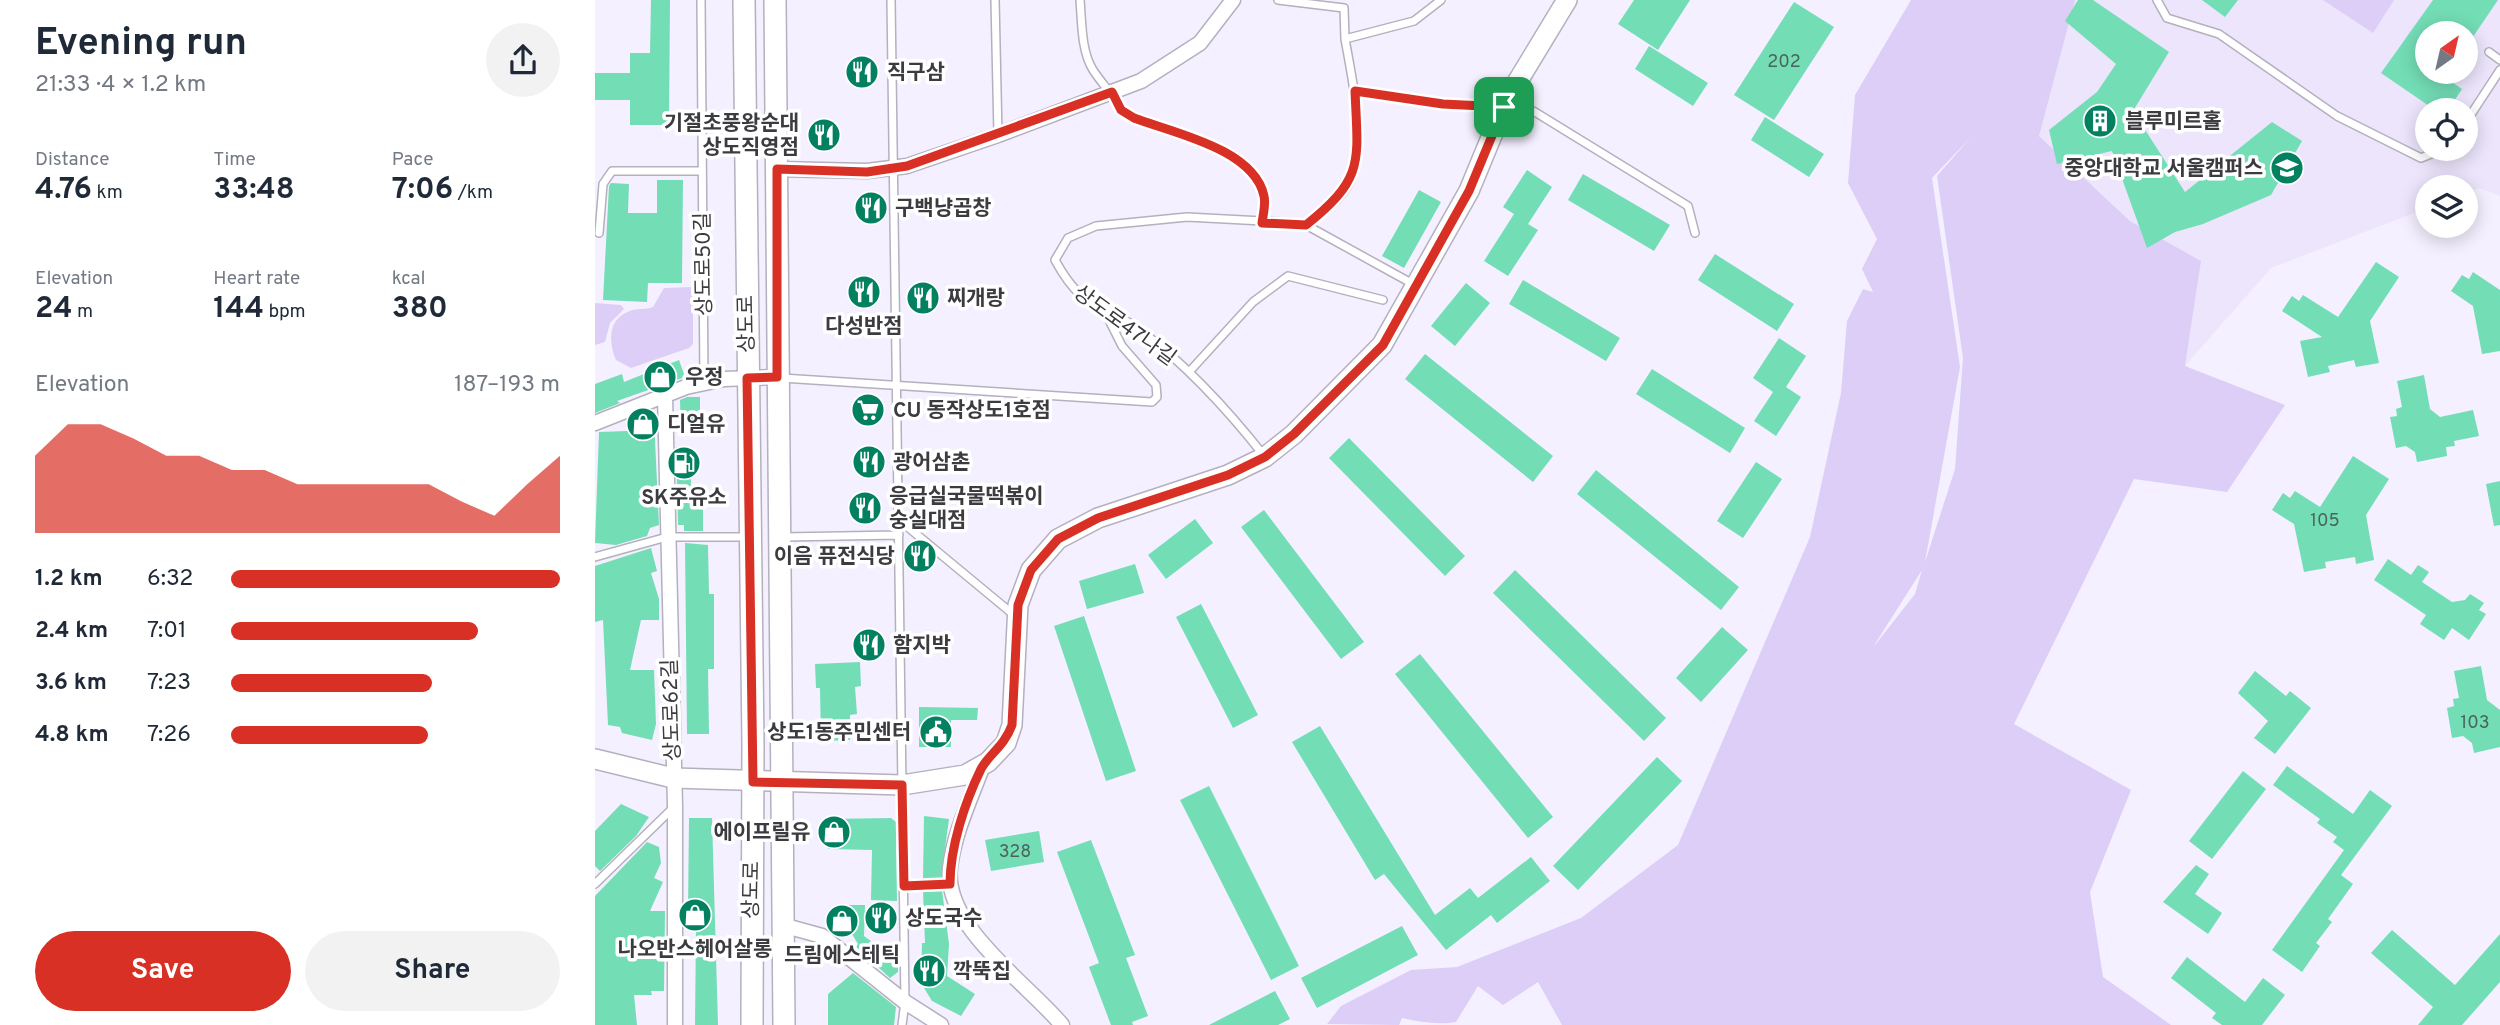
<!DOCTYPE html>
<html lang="en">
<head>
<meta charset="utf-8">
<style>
	body { margin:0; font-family:Overpass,"Noto Sans KR",sans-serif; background:#f2f2f3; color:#1f2937; height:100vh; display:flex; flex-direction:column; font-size:26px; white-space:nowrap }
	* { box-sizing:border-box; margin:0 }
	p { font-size:23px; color:#747a83 }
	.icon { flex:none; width:38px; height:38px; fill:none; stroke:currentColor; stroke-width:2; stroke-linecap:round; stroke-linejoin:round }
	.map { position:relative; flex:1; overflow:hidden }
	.details { display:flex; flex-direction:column; background:#fff; width:595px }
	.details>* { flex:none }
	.needle { width:46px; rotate:34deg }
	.controls { position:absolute; left:1820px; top:21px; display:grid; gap:14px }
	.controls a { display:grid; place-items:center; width:63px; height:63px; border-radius:50%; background:#fff; box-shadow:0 4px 18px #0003; font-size:35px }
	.pin { position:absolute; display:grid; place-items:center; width:60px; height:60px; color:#fff; margin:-30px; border-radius:14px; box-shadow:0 4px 10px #0006 }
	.round { display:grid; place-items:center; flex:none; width:74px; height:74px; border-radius:37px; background:#f2f2f3 }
	.overview { display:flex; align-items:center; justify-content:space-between; height:119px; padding:0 35px }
	h1 { font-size:38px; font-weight:700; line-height:52px }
	.metrics { display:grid; grid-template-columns:repeat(3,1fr); gap:10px; height:119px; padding:7px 35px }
	.metrics div { display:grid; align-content:center }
	.metrics b { font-size:30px; font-weight:700 }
	.metrics small { font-size:19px; font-weight:400 }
	.metrics p { font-size:19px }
	.chart { height:196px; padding:14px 35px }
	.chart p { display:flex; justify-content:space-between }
	.chart svg { width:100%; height:126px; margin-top:7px; fill:#d93025; opacity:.7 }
	.primary-button { display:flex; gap:14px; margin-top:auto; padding:14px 35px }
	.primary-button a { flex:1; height:80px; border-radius:42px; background:#d93025; color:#fff; font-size:28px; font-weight:700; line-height:80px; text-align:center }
	.primary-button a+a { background:#f2f2f3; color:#1f2937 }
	ul { padding:0 35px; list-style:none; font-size:23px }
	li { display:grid; grid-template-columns:112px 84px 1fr; align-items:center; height:52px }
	li i { height:18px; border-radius:9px; background:#d93025 }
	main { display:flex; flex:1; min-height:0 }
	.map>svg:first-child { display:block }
	.built { fill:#ece5fc; fill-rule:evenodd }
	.green { fill:#dccef7; fill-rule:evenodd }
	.building { fill:#73ddb6 }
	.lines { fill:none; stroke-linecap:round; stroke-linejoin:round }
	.lane-casing { stroke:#b4b0be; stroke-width:10 }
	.street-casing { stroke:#b4b0be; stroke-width:17 }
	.secondary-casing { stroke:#b4b0be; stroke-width:22 }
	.primary-casing { stroke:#b4b0be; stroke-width:24 }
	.lane { stroke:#fff; stroke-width:7 }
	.street { stroke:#fff; stroke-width:14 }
	.secondary { stroke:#fff; stroke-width:19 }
	.primary { stroke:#fff; stroke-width:21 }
	.route-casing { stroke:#fff; stroke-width:14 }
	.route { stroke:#d93025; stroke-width:9 }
	.labels { text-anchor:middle; stroke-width:7; stroke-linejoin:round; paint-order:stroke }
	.number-label { font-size:18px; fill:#4a645e }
	.poi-label { font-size:21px; font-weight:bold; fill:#3c3b40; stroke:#fff; text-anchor:start }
	.street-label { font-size:21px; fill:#3c3b40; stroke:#fff }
</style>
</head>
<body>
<main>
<section class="details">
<div class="overview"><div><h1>Evening run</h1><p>21:33 · 4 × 1.2 km</p></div><a class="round"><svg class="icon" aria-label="share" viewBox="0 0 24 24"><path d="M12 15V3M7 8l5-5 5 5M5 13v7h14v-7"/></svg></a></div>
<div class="metrics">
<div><p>Distance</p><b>4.76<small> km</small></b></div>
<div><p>Time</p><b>33:48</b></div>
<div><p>Pace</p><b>7:06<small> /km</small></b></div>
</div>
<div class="metrics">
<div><p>Elevation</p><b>24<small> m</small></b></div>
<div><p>Heart rate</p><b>144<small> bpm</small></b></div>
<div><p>kcal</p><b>380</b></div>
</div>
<div class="chart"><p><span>Elevation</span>187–193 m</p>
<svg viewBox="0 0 160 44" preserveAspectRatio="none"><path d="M0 44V17L10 6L20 6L30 11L40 17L50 17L60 22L70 22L80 27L90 27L100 27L110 27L120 27L130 33L140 38L150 27L160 17V44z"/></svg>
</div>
<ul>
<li><b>1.2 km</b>6:32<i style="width:100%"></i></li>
<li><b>2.4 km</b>7:01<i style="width:75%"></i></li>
<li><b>3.6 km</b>7:23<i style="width:61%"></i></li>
<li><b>4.8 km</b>7:26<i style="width:60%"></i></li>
</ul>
<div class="primary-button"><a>Save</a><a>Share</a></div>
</section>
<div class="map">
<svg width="1905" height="1025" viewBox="0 0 1905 1025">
	<rect width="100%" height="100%" fill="#f4f0ff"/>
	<path class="built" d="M1468,0H1905V196L1885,188L1871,193V187H1832V208L1676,268L1590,366L1606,261L1535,221L1444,136ZM1832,33H1871V72H1832ZM1832,110H1871V149H1832Z"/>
	<path class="green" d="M1316,0H1480L1444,136L1535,221L1606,261L1590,366L1690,405L1632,492L1539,479L1419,724L1536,790L1495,892L1508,977L1576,1025H967L943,982L908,1005L883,986L861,1022C844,1025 824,1022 807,1018L804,1025L732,1024L746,1006L816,970L862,967L986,918L1083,845L1215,537L1246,393L1252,321L1268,289L1278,292L1267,269L1282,239L1253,183L1260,95ZM1375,138L1342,176L1368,358L1360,469L1330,562L1365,367L1337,178ZM1327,570L1320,594L1280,645V644Z
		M1728,0H1799L1778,33Z
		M98,287V344L94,348L36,368L21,360C13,342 13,318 35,311C42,308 50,310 58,307L69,288Z
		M0,303L26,305L29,309L15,323L10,342L0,345Z"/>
	<path class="building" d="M56,0H75L74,125H35V100H0V73H35V53H55Z
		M1039,0H1095L1063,50L1023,24Z
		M1483,0H1498L1574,52L1538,111L1590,192L1677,122L1707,141L1676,195L1608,224L1580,232L1552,248L1517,151L1462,164L1454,130L1502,92L1521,64L1470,21Z
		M1607,0H1643L1630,17Z
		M1838,0H1903L1871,47V33H1832V72H1842L1867,89L1853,110H1840L1786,73Z
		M1199,2L1239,27L1179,120L1139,95Z
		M1054,46L1113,83L1098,106L1040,69Z
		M1170,117L1229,154L1214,177L1156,140Z
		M932,170L957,187L933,224L943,230L913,276L889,261L919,214L908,207Z
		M988,174L1075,225L1059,251L973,200Z
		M62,180H88L87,283H53L52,302L8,300L14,186L16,183L34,184L33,213H62Z
		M824,190L846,202L809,268L787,256Z
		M1120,254L1199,304L1182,331L1103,280Z
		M1781,262L1804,277L1775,321L1784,363L1761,367L1759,360L1733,366L1735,372L1713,377L1705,341L1727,337L1687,311L1697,296L1704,301L1708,295L1743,317Z
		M1878,272L1905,290V351L1887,354L1878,306L1856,291L1867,275L1874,279Z
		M928,280L1025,338L1011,361L914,304Z
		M871,283L895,303L860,346L836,326Z
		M1184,338L1211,356L1191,387L1206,397L1181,436L1159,421L1178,392L1158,378Z
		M830,354L958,456L938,482L810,379Z
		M84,360L90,377L22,401L25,403L0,413V384L27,374L29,382Z
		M1057,369L1150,428L1135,453L1041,394Z
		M1829,375L1835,409L1845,417L1878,410L1884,436L1859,441L1860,446L1851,447L1852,456L1822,462L1820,452L1811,446L1801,448L1795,417L1802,416L1801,409L1807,407L1802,381Z
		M92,397H105V434H86L85,400Z
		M49,414L59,418L64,525L55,528L52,536L21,545L0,543L4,432L32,431V421Z
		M754,438L870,556L850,576L734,458Z
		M81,447H95L96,485H108V531H89V525H83Z
		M1758,456L1794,479L1771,515L1779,560L1761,564L1760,557L1730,562L1731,568L1709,572L1699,524L1677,510L1688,493L1695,498L1700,491L1725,507Z
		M1161,462L1187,479L1148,538L1122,521Z
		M1001,470L1144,587L1126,610L982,494Z
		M1905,481V525L1899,526L1891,484Z
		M669,510L769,642L746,659L646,527Z
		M600,519L618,543L571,579L553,555Z
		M90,543L113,545L114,594H119V669H113L114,734H92Z
		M56,548L62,571L56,573L64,599V620H46L35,670H59L61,724L57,740L27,733L25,727L13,725L8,620L0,622V566Z
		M1793,559L1816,575L1823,565L1834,572L1827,582L1857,602L1870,600L1875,594L1889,603L1884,610L1891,614L1874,640L1857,628L1849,640L1825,624L1831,615L1779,580Z
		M540,564L549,593L492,609L484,581Z
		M920,570L1071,718L1049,741L898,593Z
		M606,604L663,715L638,728L581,617Z
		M489,616L541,771L511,781L459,626Z
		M1127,627L1153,650L1106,702L1081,678Z
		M825,654L958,817L933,838L800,674Z
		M265,662L266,686L260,687L262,714L255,715V740L226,741L225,688H221L220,664Z
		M1886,666L1892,700L1905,710V747L1879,753L1877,743L1868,736L1857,738L1852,708L1859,706L1858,699L1864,698L1859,671Z
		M1660,671L1691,696L1695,691L1716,708L1680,754L1659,738L1673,721L1643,693Z
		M324,707L383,708L382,720H356V747H324Z
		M725,726L840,915L875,888L883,898L936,857L955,881L902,923L896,915L851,950L789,874L780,880L697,742Z
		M1062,757L1087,781L983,890L958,866Z
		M1692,766L1758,814L1775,790L1797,806L1746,875L1758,884L1733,919L1737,922L1721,943L1725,946L1707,972L1677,950L1749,850L1738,842L1742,837L1722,823L1725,819L1678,785Z
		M1648,771L1671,789L1617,859L1594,841Z
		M614,786L704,966L676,980L585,800Z
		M26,804L54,817L41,836L5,871L0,866V831Z
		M329,816L354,819L346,878L328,879Z
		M94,818H117L123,1025H100L101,928H90V911H93Z
		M296,818L301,822L302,901L276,900L277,850L233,849V819Z
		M444,831L449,862L396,871L390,840Z
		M496,840L540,955L531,958L553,1016L537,1022L538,1025H516L494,967L504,963L462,852Z
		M52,842L64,847L66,863L59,878L68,882L55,911H70L69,991H56L57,995H39L42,1025H0V896Z
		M1601,865L1614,874L1600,894L1627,913L1613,934L1568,902Z
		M347,890L354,944L352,976L380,994L366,1016L337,1001L326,983L327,943H330L328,891Z
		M253,905H270L269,936L280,944L303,942V972L295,978L261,947L263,944L243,911Z
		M807,926L823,955L722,1008L706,978Z
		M1797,930L1860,985L1905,934V982L1867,1025H1823L1838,1007L1776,953Z
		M1592,957L1650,1002L1668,978L1690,995L1667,1025H1627L1617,1018L1621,1013L1576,978Z
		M258,973L301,1007L299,1025H233V994Z
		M680,991L695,1019L683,1025H614Z"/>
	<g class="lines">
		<defs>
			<path id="lane" d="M106,0L109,383
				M296,0L310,1002L307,1025
				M400,0L403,135
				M485,0C487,22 486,51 498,70C507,84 518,94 526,110C566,134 658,143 669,196C671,204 668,214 667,223
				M683,0L749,8L750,39
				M1562,0L1572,18L1624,34L1742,116L1826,158L1848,149
				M1894,52L1905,60
				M760,91L848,104L905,106
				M913,99L940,112L1093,206L1100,233
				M1871,122L1905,70
				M711,225C729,211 752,196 758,174C770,135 757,78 750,39L819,21L846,0
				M4,233L8,184L17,171H107
				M594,372L658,302L693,276L788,300
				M187,378L557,402L562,397L561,385L527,346L510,312
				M670,457C633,410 593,366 545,330C504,300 489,313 460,260L473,238L501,226L592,217L687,222L711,225L818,284
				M303,519L419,615
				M188,537L304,535
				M0,557L72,537H153
				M0,884L79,807
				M309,886L355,884"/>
			<path id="street" d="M182,169L272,171L312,166L403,135L546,81L605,43L638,0
				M70,396L80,806V1025
				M0,423L91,387L129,379L182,377
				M388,765C376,798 359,833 355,868C348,926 432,983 467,1025
				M187,925L227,936L310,1002L346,1025"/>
			<path id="secondary" d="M0,759L78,778L307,785L370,775L393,762L411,743L417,725L423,605L436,570L463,539L503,518L633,475L670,457L699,434L787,345L874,191L912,99L972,0"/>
			<path id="primary" d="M149,0L158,745L157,1025
				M180,0L189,1025"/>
		</defs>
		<use href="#lane" class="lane-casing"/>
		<use href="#street" class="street-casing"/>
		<use href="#secondary" class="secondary-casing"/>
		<use href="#primary" class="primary-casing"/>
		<use href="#lane" class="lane"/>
		<use href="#street" class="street"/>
		<use href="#secondary" class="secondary"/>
		<use href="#primary" class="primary"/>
	</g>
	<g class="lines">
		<defs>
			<path id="route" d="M760,91L848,104L909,107L874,191L788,345L699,434L670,457L633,475L503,518L463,539L436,570L423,605L417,725C409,747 394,754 386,769C370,802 355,847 355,884L309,886L307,785L158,782L152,378L182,377V169L272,172L312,166L517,92L526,110L539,118C579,133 659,149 669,196C671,204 668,215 667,223L711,225C770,178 763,162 760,91Z"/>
		</defs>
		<use href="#route" class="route-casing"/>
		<use href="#route" class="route"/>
	</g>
	<defs>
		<symbol id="restaurant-disc" viewBox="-11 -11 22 22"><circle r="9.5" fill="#038060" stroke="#fff"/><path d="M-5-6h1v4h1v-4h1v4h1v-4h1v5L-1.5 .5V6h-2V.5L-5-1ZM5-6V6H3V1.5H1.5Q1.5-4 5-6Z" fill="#fff"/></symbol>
		<symbol id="building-disc" viewBox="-11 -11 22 22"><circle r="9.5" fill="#038060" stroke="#fff"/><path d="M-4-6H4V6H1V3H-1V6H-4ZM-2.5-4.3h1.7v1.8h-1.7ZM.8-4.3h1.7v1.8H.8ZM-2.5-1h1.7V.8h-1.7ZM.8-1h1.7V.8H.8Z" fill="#fff"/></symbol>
		<symbol id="university-disc" viewBox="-11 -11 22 22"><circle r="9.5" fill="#038060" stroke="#fff"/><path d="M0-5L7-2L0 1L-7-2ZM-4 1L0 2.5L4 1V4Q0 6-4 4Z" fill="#fff"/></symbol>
		<symbol id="shop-disc" viewBox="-11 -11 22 22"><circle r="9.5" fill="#038060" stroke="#fff"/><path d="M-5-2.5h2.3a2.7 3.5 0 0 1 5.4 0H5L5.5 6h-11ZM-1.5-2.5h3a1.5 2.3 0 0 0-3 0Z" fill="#fff"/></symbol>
		<symbol id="supermarket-disc" viewBox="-11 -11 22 22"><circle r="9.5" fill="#038060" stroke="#fff"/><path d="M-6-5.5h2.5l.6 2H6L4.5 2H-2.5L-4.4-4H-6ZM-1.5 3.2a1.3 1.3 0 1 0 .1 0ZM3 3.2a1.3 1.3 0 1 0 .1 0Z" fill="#fff"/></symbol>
		<symbol id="fuel-disc" viewBox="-11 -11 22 22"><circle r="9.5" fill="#038060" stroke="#fff"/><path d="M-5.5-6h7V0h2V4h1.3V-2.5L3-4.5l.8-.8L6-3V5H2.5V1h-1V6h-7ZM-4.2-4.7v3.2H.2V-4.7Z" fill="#fff"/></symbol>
		<symbol id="civic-disc" viewBox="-11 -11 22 22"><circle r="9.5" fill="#038060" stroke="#fff"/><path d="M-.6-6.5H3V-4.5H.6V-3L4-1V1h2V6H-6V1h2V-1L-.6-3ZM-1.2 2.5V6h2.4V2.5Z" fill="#fff"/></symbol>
	</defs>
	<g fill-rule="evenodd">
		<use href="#restaurant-disc" x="248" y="53" width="38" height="38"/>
		<use href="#building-disc" x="1486" y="102" width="38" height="38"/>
		<use href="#restaurant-disc" x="210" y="116" width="38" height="38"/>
		<use href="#university-disc" x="1673" y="149" width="38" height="38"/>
		<use href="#restaurant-disc" x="257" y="189" width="38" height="38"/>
		<use href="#restaurant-disc" x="250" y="273" width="38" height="38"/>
		<use href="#restaurant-disc" x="309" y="279" width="38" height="38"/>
		<use href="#shop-disc" x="46" y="358" width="38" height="38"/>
		<use href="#supermarket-disc" x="254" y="391" width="38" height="38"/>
		<use href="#shop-disc" x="29" y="405" width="38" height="38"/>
		<use href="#restaurant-disc" x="255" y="443" width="38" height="38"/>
		<use href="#fuel-disc" x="70" y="444" width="38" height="38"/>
		<use href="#restaurant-disc" x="251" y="489" width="38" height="38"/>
		<use href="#restaurant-disc" x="306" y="537" width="38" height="38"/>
		<use href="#restaurant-disc" x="255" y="626" width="38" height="38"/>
		<use href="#civic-disc" x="322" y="713" width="38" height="38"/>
		<use href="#shop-disc" x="220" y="813" width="38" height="38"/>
		<use href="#shop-disc" x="81" y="896" width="38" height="38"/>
		<use href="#restaurant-disc" x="267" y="899" width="38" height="38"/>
		<use href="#shop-disc" x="228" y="902" width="38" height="38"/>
		<use href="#restaurant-disc" x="315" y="952" width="38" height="38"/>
	</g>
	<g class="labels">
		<g class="number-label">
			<text x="1189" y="67">202</text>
			<text x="1730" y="526">105</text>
			<text x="1880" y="728">103</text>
			<text x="420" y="857">328</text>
		</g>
		<g class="poi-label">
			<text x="292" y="79">직구삼</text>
			<text x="1530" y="128">블루미르홀</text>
			<text x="204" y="130" text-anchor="end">기절초풍왕순대<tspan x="204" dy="24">상도직영점</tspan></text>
			<text x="1668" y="175" text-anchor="end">중앙대학교 서울캠퍼스</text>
			<text x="300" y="215">구백냥곱창</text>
			<text x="352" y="305">찌개랑</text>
			<text x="269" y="333" text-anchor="middle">다성반점</text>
			<text x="90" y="384">우정</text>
			<text x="298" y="417">CU 동작상도1호점</text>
			<text x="72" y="431">디얼유</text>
			<text x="298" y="469">광어삼촌</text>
			<text x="294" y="503">응급실국물떡볶이<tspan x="294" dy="24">숭실대점</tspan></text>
			<text x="89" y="504" text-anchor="middle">SK주유소</text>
			<text x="300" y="563" text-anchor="end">이음 퓨전식당</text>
			<text x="298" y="652">함지박</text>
			<text x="316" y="739" text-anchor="end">상도1동주민센터</text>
			<text x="215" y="839" text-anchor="end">에이프릴유</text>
			<text x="310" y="925">상도국수</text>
			<text x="100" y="956" text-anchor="middle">나오반스헤어살롱</text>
			<text x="247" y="962" text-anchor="middle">드림에스테틱</text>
			<text x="358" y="978">깍뚝집</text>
		</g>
		<g class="street-label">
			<text transform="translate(108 264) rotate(-91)" y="7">상도로50길</text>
			<text transform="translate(151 324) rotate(-91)" y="7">상도로</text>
			<text transform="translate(530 325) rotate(36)" y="7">상도로47나길</text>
			<text transform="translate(76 710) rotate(-92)" y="7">상도로62길</text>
			<text transform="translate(156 890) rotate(-89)" y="7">상도로</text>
		</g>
	</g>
</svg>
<div class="controls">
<a><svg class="needle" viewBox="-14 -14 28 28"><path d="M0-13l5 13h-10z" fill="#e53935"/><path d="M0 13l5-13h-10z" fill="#747a83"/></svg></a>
<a><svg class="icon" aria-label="locate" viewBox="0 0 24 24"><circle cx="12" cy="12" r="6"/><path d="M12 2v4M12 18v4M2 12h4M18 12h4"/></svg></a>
<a><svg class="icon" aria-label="layers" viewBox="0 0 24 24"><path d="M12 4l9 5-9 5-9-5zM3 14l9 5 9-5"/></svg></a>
</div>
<div class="pin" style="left:909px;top:107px;background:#1e9e55"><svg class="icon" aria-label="arrive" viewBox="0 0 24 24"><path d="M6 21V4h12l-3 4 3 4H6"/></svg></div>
</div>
</main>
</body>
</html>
